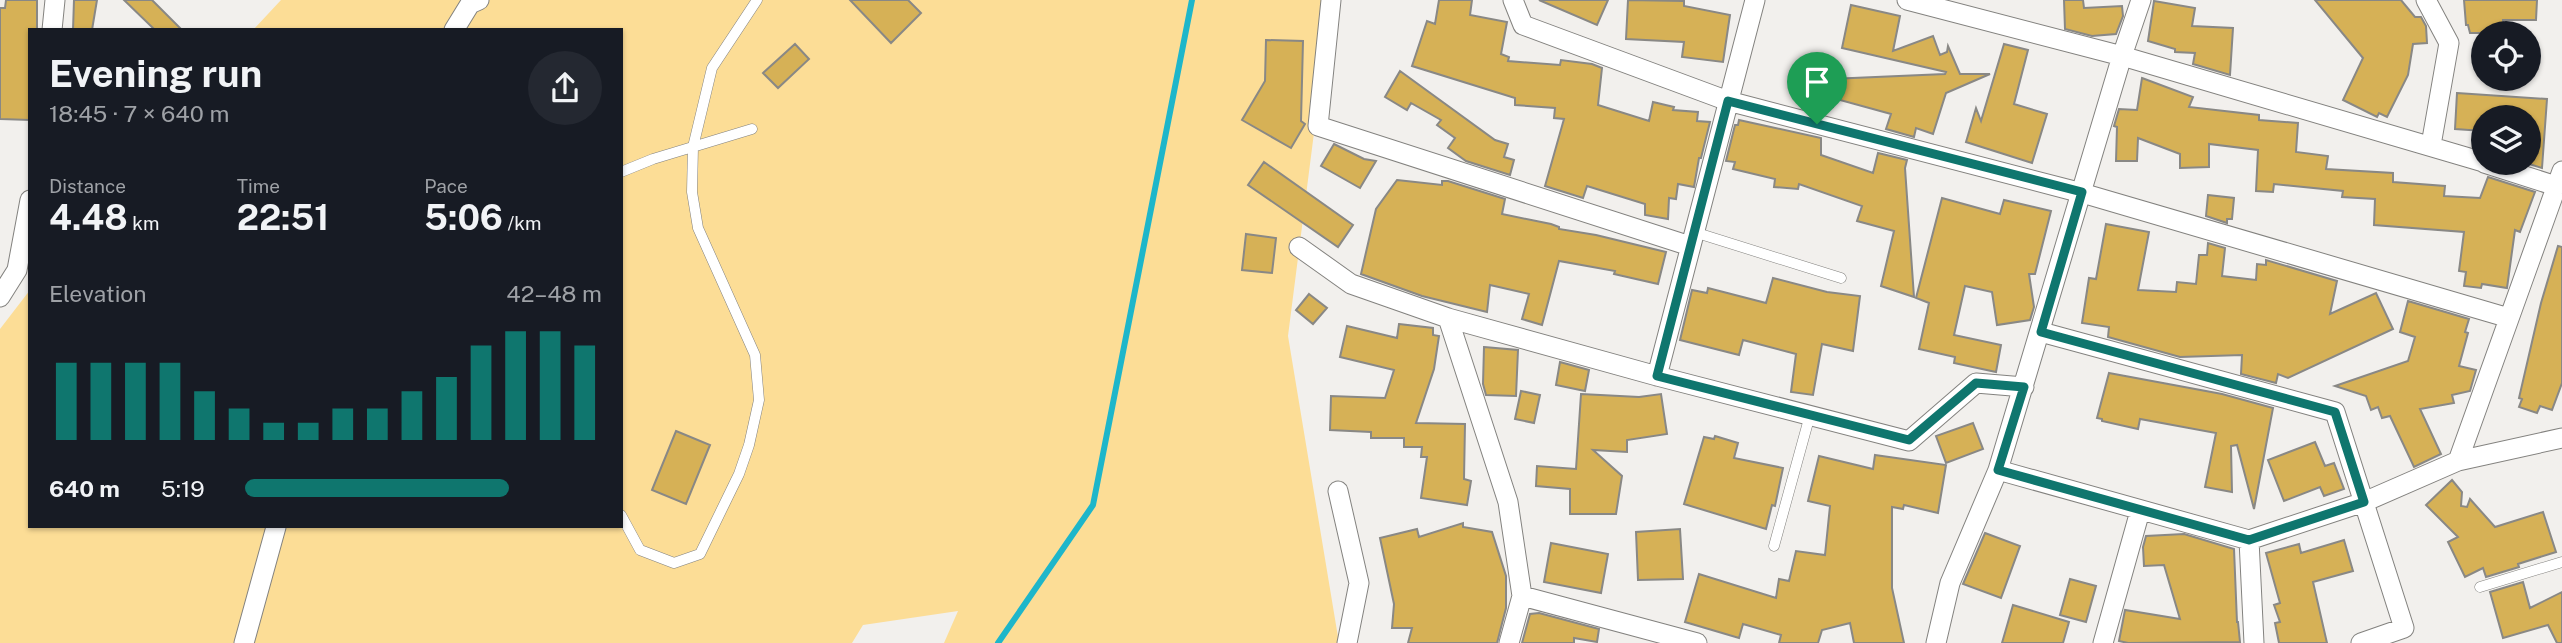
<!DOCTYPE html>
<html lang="en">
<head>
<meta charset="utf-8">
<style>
	body { margin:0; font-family:"Public Sans",sans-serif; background:#242831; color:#f1f3f6; height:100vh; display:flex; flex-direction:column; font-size:26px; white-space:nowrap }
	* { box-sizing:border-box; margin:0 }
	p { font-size:23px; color:#9ea1a6 }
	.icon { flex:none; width:38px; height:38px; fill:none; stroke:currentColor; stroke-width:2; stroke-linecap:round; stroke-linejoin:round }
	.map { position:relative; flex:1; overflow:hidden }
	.drawer { position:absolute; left:28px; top:28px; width:595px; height:500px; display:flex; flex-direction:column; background:#171b24; border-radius:0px; box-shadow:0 2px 5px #0004 }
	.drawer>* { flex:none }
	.fabs { position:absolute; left:2471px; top:21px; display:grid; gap:14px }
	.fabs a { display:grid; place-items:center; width:70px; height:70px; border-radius:50%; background:#171b24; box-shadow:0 2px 5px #0004; font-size:35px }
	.pin { position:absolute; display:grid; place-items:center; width:60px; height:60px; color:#fff; margin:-72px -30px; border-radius:50% 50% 50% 0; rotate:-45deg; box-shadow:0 0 7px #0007 }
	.pin .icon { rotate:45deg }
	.round { display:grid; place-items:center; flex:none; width:74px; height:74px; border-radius:37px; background:#242831 }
	.overview { display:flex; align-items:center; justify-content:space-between; height:119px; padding:0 21px }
	h1 { font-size:38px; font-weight:700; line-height:52px }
	.stats { display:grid; grid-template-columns:repeat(3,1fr); gap:10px; height:119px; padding:7px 21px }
	.stats div { display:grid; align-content:center }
	.stats b { font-size:35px; font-weight:700 }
	.stats small { font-size:19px; font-weight:400 }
	.stats p { font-size:19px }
	.chart { height:196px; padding:14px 21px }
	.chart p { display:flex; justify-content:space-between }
	.chart svg { width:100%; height:126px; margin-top:7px; stroke:#0f766e; stroke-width:6 }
	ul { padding:0 21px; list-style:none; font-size:23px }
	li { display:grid; grid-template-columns:112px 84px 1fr; align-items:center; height:52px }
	li i { height:18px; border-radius:9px; background:#0f766e }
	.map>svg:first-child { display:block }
	.green { fill:#fcdd96 }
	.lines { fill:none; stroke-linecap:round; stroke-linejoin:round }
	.stream { stroke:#1eb6ca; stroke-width:6 }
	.building { fill:#d6b156; stroke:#898885; stroke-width:2 }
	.lane-casing { stroke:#83827f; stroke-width:11 }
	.street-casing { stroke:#83827f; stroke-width:21 }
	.lane { stroke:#fff; stroke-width:10 }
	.street { stroke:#fff; stroke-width:19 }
	.route-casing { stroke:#fff; stroke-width:14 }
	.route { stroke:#0f766e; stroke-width:9 }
</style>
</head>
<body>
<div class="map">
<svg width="2562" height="643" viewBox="0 0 2562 643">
	<rect width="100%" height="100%" fill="#f2f0ed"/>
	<path class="green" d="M281,0H1331L1288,336L1339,643H944L958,611L863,625L852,643H0V329L30,290V527H621V30H253Z"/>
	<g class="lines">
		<path class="stream" d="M998,643L1093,505L1192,0"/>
	</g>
	<path class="building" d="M6,0H37V30H30V120L0,119V8H5Z
		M74,0H97L92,30H73Z
		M124,0H152L182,30H155Z
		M850,0H908L921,13L891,43Z
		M1439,0H1472L1470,15L1507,22L1501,54L1509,57L1508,61L1560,65L1561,60L1592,64L1602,68L1598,105L1649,121L1653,102L1674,107L1673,110L1698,112L1697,121L1710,122L1701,158H1699L1694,187L1678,184L1676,199L1669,198L1668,219L1645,215V204L1587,186L1583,198L1545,186L1564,119L1554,118L1555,108L1515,105V98L1412,66L1427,21L1435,24Z
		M1539,0H1608L1597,25Z
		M1628,0L1684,1V6L1730,15L1723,62L1682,57L1684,42L1626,39Z
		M2064,0H2083L2084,8L2122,6L2123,16L2116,34L2092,36L2065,29Z
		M2315,0H2401L2415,17H2421L2426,26L2427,43L2413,44L2408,75L2387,117L2379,113L2377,117L2343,100L2363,58Z
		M2464,0H2537L2536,20H2503L2504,33H2470L2468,25H2466Z
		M2154,1L2195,8L2192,26L2233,28L2230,75L2193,64L2195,53L2175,52V49L2148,41Z
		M1851,5L1900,16L1893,51L1933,36L1940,55L1947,52L1948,46L1960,74H1990L1946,93L1933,134L1916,128L1914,137L1886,129L1891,114L1833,98V107L1821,108V113L1802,108V93H1808L1807,80L1945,74L1946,72L1842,48Z
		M1266,40L1303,41L1301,121L1305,124L1291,148L1242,120L1265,81Z
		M795,44L809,59L778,88L763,73Z
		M2004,44L2028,50L2014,104L2047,114L2032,163L1966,142L1976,108L1981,121Z
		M1400,71L1495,140L1508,144L1504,157L1514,160L1510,175L1466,161L1448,148L1455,138L1437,125L1441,120L1411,103L1407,110L1385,97Z
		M2142,78L2193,97L2189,107L2259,115V120L2298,123L2296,152L2328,156L2326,169L2393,173V182L2445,186L2444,196L2480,198L2488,177L2535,192L2520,232L2515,230L2507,288L2482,284L2481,288L2464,286L2466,272L2459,271L2464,232L2374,225L2375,199L2342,197L2343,191L2274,184L2273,192L2256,191L2258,150L2209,144V167L2180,168V154L2138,138L2137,161H2116L2117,127L2114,126L2119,109L2137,110Z
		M2457,93L2547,99L2542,168L2529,164V117H2483V131L2455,129Z
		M1739,120L1821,138V155L1873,173L1878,153L1907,160L1905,168L1914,297L1881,286L1894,231L1857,221L1862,206L1799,184L1798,189L1774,187L1775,179L1733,169L1735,162L1726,161L1735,125H1738Z
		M1334,144L1364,159L1376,161L1360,188L1321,166Z
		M1264,162L1353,225L1338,247L1248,185Z
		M1397,180L1442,185V181H1448L1505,199L1502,214L1551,224L1559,227V229L1596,235L1666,252L1658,284L1614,274L1615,271L1559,261L1542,325L1522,319L1529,294L1490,285L1487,312L1422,296L1361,274L1376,209Z
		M2208,195L2234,198L2232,219H2227V223L2206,216Z
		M1942,198L2000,214L2004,200L2051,211L2035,274H2029L2034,307L2030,320L1997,325L1992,292L1965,286L1954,335L2001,345L1996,372L1954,363L1955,357L1919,349L1929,303L1916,298Z
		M2106,224L2149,232L2138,290L2176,292L2177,282L2196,284L2199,255H2207L2208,243L2225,248L2222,276L2256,280L2257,264L2266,265V260L2337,281L2330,314L2376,293L2393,329L2288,378L2278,374L2276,383L2241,374L2242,355L2180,357L2108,337L2109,327L2082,323L2089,278L2096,279Z
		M1246,234L1276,238L1272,273L1242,270Z
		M2558,246L2562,247V383L2552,410L2540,406L2537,413L2519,407L2522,399L2519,398L2541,303Z
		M1773,278L1827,292L1860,296L1853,351L1822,344L1813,395L1791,392L1796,354L1743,340L1739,355L1680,340L1692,290L1707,293L1708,288L1766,303Z
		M1309,294L1327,308L1313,324L1296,310Z
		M2408,301L2469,319L2465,332L2468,333L2459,366L2476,370L2470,391L2452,395L2454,403L2420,409L2441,454L2414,467L2390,416L2382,418L2378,407L2371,410L2366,396L2335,386L2408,361L2415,337L2400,332Z
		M1399,324L1433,328V335L1439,336L1434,369L1416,423L1465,424L1464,479L1471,481L1467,505L1421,498L1427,457H1421L1422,447H1404V438H1371V432L1330,430L1331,396L1385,398L1394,370L1340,357L1347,326L1397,338Z
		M1484,347L1518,350L1516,396L1486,395L1483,384Z
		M1560,362L1589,370L1585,391L1556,385Z
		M2109,373L2222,394L2273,408L2254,509L2237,445L2231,446L2232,492L2205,487L2216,433L2140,419L2138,429L2102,421V419L2097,418Z
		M1521,391L1540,395L1534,423L1515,419Z
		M1581,394L1639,397L1661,394L1667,434L1627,440V452L1593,450L1622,476L1616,514H1570V489L1536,486L1537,466L1576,469Z
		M1973,423L1983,449L1946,463L1936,436Z
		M676,431L710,445L686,504L652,490Z
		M1715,436L1738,443L1734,458L1783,468L1775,506L1772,505L1766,529L1684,504L1704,437L1714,439Z
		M2315,442L2325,466L2334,463L2344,489L2324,496L2320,487L2284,501L2268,460Z
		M1875,455L1946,465L1938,513L1904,505L1903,509L1892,507V588L1904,643H1854L1850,623L1822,630L1818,643H1779L1781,635L1743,624L1739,638L1685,622L1699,574L1776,598L1779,579L1789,581L1796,551L1825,555L1830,506L1808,501L1819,456L1873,469Z
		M2452,480L2462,492L2461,506L2467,507L2470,499L2495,527L2543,512L2556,552L2518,564L2519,567L2486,577L2483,568L2465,577L2448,542L2458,537L2426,505Z
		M1463,523V527L1492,532L1506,576V608L1497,643H1408L1412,628H1392L1394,604L1380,538L1417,529L1419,537Z
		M1680,529L1683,579L1638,580L1636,532Z
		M1985,533L2020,546L2001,598L1963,584Z
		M2184,534L2234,549L2237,622H2238L2240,642L2128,643L2119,641L2125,610L2180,619L2164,565L2144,566L2143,547L2146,536Z
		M2344,540L2353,571L2313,582L2327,643H2279L2275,623L2280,622L2274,605L2280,603L2266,553L2299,544L2301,553Z
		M1551,543L1608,554L1601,593L1544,582Z
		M2070,579L2096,586L2086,622L2060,615Z
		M2523,582L2530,608L2562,592V643H2557L2548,625L2503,638L2490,592Z
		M2013,605L2069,622L2063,643H2002Z
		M1539,613L1599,629L1597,642L1574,638V643H1522L1530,614Z"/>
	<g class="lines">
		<defs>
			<path id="lane" d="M621,172L653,159L752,129
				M1694,232L1841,278
				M621,515L640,550L674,563L700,554L739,474L749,445L759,400L755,355L698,228L692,192L693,147L712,68L757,0
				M1774,546L1810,415
				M2480,587L2562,562"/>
			<path id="street" d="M1331,0L1318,126L1690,246
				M1513,0L1523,25L1728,101L2082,193L2509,318
				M1907,0L2122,56L2483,162
				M2426,0L2449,43L2431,145
				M52,30L55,0
				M454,30L470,4L479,0
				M2484,163L2556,186
				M1299,247L1351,284L1448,318L1657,376L1909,441L1976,383L2024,387
				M0,297L17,270L30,200
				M1448,318L1508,502L1522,596L1509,643
				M2041,332L2335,412L2404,628L2361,643
				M1657,376L1755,0
				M2458,461L2562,171
				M1998,470L2249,540L2364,502L2458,461L2562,438
				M1338,491L1359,583L1347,643
				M2249,540L2254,643
				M1522,596L1697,643
				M244,643L276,527
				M1936,643L1950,583L1998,470L2122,56L2141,0
				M2103,643L2140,511"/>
		</defs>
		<use href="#lane" class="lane-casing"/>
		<use href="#street" class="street-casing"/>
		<use href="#lane" class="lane"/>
		<use href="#street" class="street"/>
	</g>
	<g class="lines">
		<defs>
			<path id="route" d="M1728,101L2082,192L2041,332L2335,412L2364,502L2249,540L1998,470L2024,387L1976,383L1909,440L1657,376Z"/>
		</defs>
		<use href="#route" class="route-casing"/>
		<use href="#route" class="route"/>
	</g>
</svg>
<div class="fabs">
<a><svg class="icon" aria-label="locate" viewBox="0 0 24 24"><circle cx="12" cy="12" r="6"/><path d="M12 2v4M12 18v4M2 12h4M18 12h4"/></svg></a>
<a><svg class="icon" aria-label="layers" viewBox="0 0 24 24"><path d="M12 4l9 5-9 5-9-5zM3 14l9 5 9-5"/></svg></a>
</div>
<div class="pin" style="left:1817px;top:124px;background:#1e9e55"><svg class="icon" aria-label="arrive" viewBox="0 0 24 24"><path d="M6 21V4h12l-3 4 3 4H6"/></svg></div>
<section class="drawer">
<div class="overview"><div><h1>Evening run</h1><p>18:45 · 7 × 640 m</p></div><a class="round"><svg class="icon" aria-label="share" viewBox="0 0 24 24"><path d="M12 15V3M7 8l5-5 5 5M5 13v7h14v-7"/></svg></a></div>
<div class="stats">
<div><p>Distance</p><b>4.48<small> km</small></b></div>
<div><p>Time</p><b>22:51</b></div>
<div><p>Pace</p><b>5:06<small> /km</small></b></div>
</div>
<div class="chart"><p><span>Elevation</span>42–48 m</p>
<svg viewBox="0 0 160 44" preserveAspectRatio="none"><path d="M5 44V17M15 44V17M25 44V17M35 44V17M45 44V27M55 44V33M65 44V38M75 44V38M85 44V33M95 44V33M105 44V27M115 44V22M125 44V11M135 44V6M145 44V6M155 44V11"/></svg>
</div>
<ul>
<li><b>640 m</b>5:19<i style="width:74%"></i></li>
</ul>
</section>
</div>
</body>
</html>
